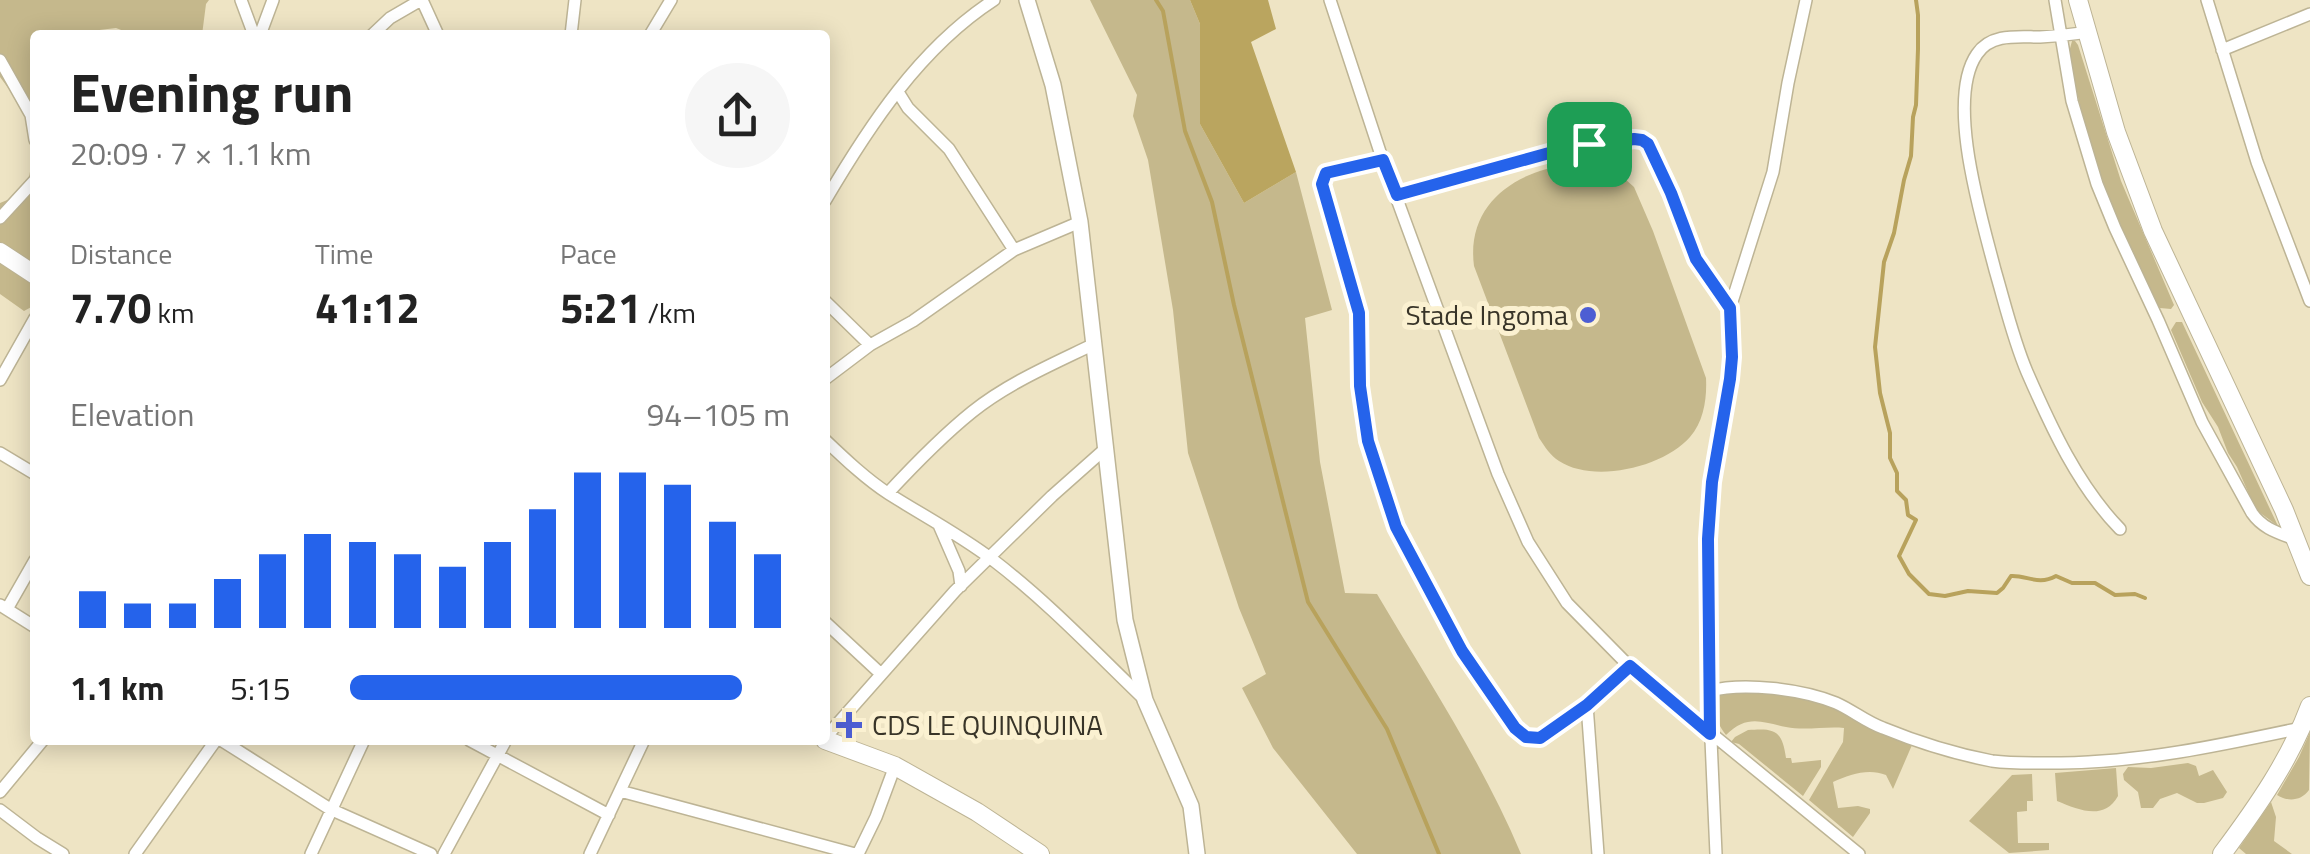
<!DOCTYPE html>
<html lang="en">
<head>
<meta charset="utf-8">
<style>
	body { margin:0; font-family:"Titillium Web",sans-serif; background:#f6f6f6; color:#222; height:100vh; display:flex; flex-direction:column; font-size:38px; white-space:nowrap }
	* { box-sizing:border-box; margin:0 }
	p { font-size:32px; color:#767676 }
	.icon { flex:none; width:55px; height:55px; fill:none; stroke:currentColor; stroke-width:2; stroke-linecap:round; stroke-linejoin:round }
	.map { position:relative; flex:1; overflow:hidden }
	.details { position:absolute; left:30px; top:30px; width:800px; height:715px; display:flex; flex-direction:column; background:#fff; border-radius:10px; box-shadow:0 5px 25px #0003 }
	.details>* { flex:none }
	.pin { position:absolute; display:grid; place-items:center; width:85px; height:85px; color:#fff; margin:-42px; border-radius:20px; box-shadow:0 5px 15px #0006 }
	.round { display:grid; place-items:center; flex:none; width:105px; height:105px; border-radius:52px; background:#f6f6f6 }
	.headline { display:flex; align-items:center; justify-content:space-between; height:170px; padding:0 40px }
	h1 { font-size:55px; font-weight:700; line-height:75px }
	.stats { display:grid; grid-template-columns:repeat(3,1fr); gap:15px; height:170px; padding:10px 40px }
	.stats div { display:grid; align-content:center }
	.stats b { font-size:42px; font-weight:700 }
	.stats small { font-size:28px; font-weight:400 }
	.stats p { font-size:28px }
	.chart { height:280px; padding:20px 40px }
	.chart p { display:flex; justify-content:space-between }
	.chart svg { width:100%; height:180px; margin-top:10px; stroke:#2563eb; stroke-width:6 }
	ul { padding:0 40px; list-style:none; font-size:32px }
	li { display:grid; grid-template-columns:160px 120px 1fr; align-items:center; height:75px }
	li i { height:25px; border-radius:12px; background:#2563eb }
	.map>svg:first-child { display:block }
	.green { fill:#c5b88c }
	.forest { fill:#baa55f }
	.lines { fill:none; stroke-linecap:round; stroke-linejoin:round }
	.stream { stroke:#b8a25c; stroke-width:4 }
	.minor-casing { stroke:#bdb495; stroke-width:14 }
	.tertiary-casing { stroke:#bdb495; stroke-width:18 }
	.primary-casing { stroke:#bdb495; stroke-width:20 }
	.minor { stroke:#fff; stroke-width:11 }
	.tertiary { stroke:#fff; stroke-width:15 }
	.primary { stroke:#fff; stroke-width:18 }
	.route-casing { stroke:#fff; stroke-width:20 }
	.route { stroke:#2563eb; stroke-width:12 }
	.poi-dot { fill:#4d5ed3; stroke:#fbf1d1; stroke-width:4 }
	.labels { text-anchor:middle; stroke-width:10; stroke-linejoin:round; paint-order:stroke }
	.poi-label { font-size:28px; fill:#383428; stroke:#fbf1d1; text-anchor:end }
</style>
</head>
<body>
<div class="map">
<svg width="2310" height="854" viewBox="0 0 2310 854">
	<rect width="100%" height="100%" fill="#eee4c4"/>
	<path class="green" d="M0,0H209L206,4L202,35H134L116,28L83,32L82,35H35V256L30,266L0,245V203L22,194L28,184L34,147L29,116L0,77Z
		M1090,0H1190L1200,24V124L1244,203L1296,172L1332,310L1305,318L1320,462L1345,593L1377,594C1427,679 1483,763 1521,854H1357L1273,748L1242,688L1266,674L1239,608L1188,453L1173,310L1148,160L1133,116L1137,95Z
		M2072,41H2075L2078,45L2121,181L2174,305L2171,309L2160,308L2156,304L2117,219L2090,146L2068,56Z
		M1571,164L1601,166L1615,170L1634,187L1653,231L1706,378C1707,398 1704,421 1690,437C1664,467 1594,484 1559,461C1550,455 1545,447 1539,438L1474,266C1466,204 1515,171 1571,164Z
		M0,261L35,284V305L24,311L0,294Z
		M2176,322H2182L2278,526L2259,512L2252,501L2237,467L2228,453L2218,427L2202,402L2171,330Z
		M1774,692L1830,705L1912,745L1893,789L1886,775C1869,768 1850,774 1833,782L1838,808L1858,806L1870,809V813L1853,837L1809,800L1843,742L1844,728C1826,726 1805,731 1786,727C1762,722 1747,714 1726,735C1716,723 1712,708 1718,693Z
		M1748,730C1775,728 1782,730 1786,758H1791L1792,763L1821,760V767L1803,796L1739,744L1731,742L1735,737Z
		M2310,732L2309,790C2301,801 2288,802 2277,795L2299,757Z
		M2188,763L2196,766L2199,776L2213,770L2227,792L2223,798L2204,803H2197L2177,793L2160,799L2153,808H2141L2138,792L2124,780L2123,774L2128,767L2151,768Z
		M2116,768L2118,796C2104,821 2079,810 2057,801L2055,773Z
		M2032,774L2033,801H2027V811L2017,812L2018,843H2049V850L2009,853L1969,821L2012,775Z
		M2271,802L2276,817L2274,841L2292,854H2246L2239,848Z"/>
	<path class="forest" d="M1190,0H1268L1276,29L1251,42L1296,172L1244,203L1200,124V24Z"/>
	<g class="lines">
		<path class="stream" d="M1156,0L1163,11L1185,131L1212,202L1234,305L1308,602L1387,729L1439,854
			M1916,0L1918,15V49L1916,105L1913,117L1911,156L1904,180L1894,233L1884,262L1875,347L1880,393L1890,433V458L1897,473V491L1906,500L1908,515L1916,520L1899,556L1909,574L1929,594L1945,596L1968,591L1997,593L2003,588L2011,576C2027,575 2038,586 2056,576L2072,583H2095L2115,595L2135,594L2145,598"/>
		<defs>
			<path id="minor" d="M241,0L254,35
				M422,0L438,35
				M1330,0L1383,161L1498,474L1528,542L1567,603L1630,667L1859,854
				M2055,0L2072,101L2097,184L2115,228L2158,320L2202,422L2252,513C2263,529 2279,533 2297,540
				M2207,0L2257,162L2310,301
				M2086,32C2071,35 2056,36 2040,37C2018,37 1991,33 1977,54C1945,100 1982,219 1995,270C2005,304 2013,339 2027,372C2051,427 2078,486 2120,529
				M260,35L273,0
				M372,35L390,18L421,0
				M571,35L575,0
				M650,35L671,0
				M2222,50L2310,14
				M0,60L31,115L35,140
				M898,92L908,108L949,149L1014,250
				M1383,161L1326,173L1323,184L1359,313L1360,378L1368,441L1397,527L1461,651L1515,728L1526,737L1540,738L1587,705L1630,667
				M1397,195C1439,183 1618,124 1648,144L1671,193L1696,259L1730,308
				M825,201C869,126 920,48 994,0
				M0,218L35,180
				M825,301L870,345
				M825,379L870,345L913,321L1014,250L1080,222
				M0,380L35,318
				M825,440C845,459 866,479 889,494C924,516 960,535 993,560C1048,602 1095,652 1145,700
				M0,453L35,474
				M888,493C914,465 941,437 972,412C1008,383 1053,364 1094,344
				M939,525L959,571L961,586
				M0,605L35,627
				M7,609L35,560
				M825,622L881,674
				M1709,691C1744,682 1802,689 1836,703C1852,710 1866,722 1883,728C1917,742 1956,754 1992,761C2015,764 2038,763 2061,763C2143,762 2221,745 2301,728
				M1587,705L1598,854
				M825,738L955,591L1052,496L1105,449
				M221,740L330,809L431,854
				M469,740L609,815
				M620,791L855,854
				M0,792L43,740
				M0,810L37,838L63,854
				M135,854L216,740
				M311,854L364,740
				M444,854L506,740
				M590,854L644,740
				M858,854L876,817L895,766
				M1716,854L1710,717L1707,539L1712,482L1730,379L1732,357L1730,308L1773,172L1788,83L1806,0"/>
			<path id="tertiary" d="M1027,0L1053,85L1080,222L1125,620L1145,700L1191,806L1197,854"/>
			<path id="primary" d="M2078,0L2116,132L2153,231L2284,510L2310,576
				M0,252L35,275
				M825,740L895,766L977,812L1040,854
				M2222,854C2257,807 2290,760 2310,706"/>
		</defs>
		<use href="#minor" class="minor-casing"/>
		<use href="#tertiary" class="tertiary-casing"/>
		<use href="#primary" class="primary-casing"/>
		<use href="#minor" class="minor"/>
		<use href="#tertiary" class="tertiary"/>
		<use href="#primary" class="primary"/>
	</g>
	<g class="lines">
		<defs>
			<path id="route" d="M1634,139L1642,140L1648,144L1671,193L1696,259L1730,308L1732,357L1730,379L1712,482L1708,539L1710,734L1630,666L1587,705L1540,738L1526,737L1515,728L1462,651L1396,527L1368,441L1360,386L1359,313L1322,184L1326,173L1383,160L1397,195L1560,150Z"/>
		</defs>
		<use href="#route" class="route-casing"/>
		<use href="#route" class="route"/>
	</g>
	<g class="poi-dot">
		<circle cx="1588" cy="315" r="10"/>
		<path d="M844 710h10v10h10v10h-10v10h-10v-10h-10v-10h10z"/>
	</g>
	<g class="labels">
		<g class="poi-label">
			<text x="1568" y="325">Stade Ingoma</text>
			<text x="872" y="735" text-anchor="start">CDS LE QUINQUINA</text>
		</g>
	</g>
</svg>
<div class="pin" style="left:1589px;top:144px;background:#1e9e55"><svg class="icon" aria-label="arrive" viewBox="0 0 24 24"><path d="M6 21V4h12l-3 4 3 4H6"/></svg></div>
<section class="details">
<div class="headline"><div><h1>Evening run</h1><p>20:09 · 7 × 1.1 km</p></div><a class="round"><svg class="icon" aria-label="share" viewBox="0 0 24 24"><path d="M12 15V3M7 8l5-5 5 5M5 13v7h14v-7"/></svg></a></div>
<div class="stats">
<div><p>Distance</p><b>7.70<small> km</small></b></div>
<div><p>Time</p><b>41:12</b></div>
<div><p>Pace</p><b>5:21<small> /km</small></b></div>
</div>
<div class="chart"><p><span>Elevation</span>94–105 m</p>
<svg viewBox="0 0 160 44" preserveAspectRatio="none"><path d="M5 44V35M15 44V38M25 44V38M35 44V32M45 44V26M55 44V21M65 44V23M75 44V26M85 44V29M95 44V23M105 44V15M115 44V6M125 44V6M135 44V9M145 44V18M155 44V26"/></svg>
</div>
<ul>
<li><b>1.1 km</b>5:15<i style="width:89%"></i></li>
</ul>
</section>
</div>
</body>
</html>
